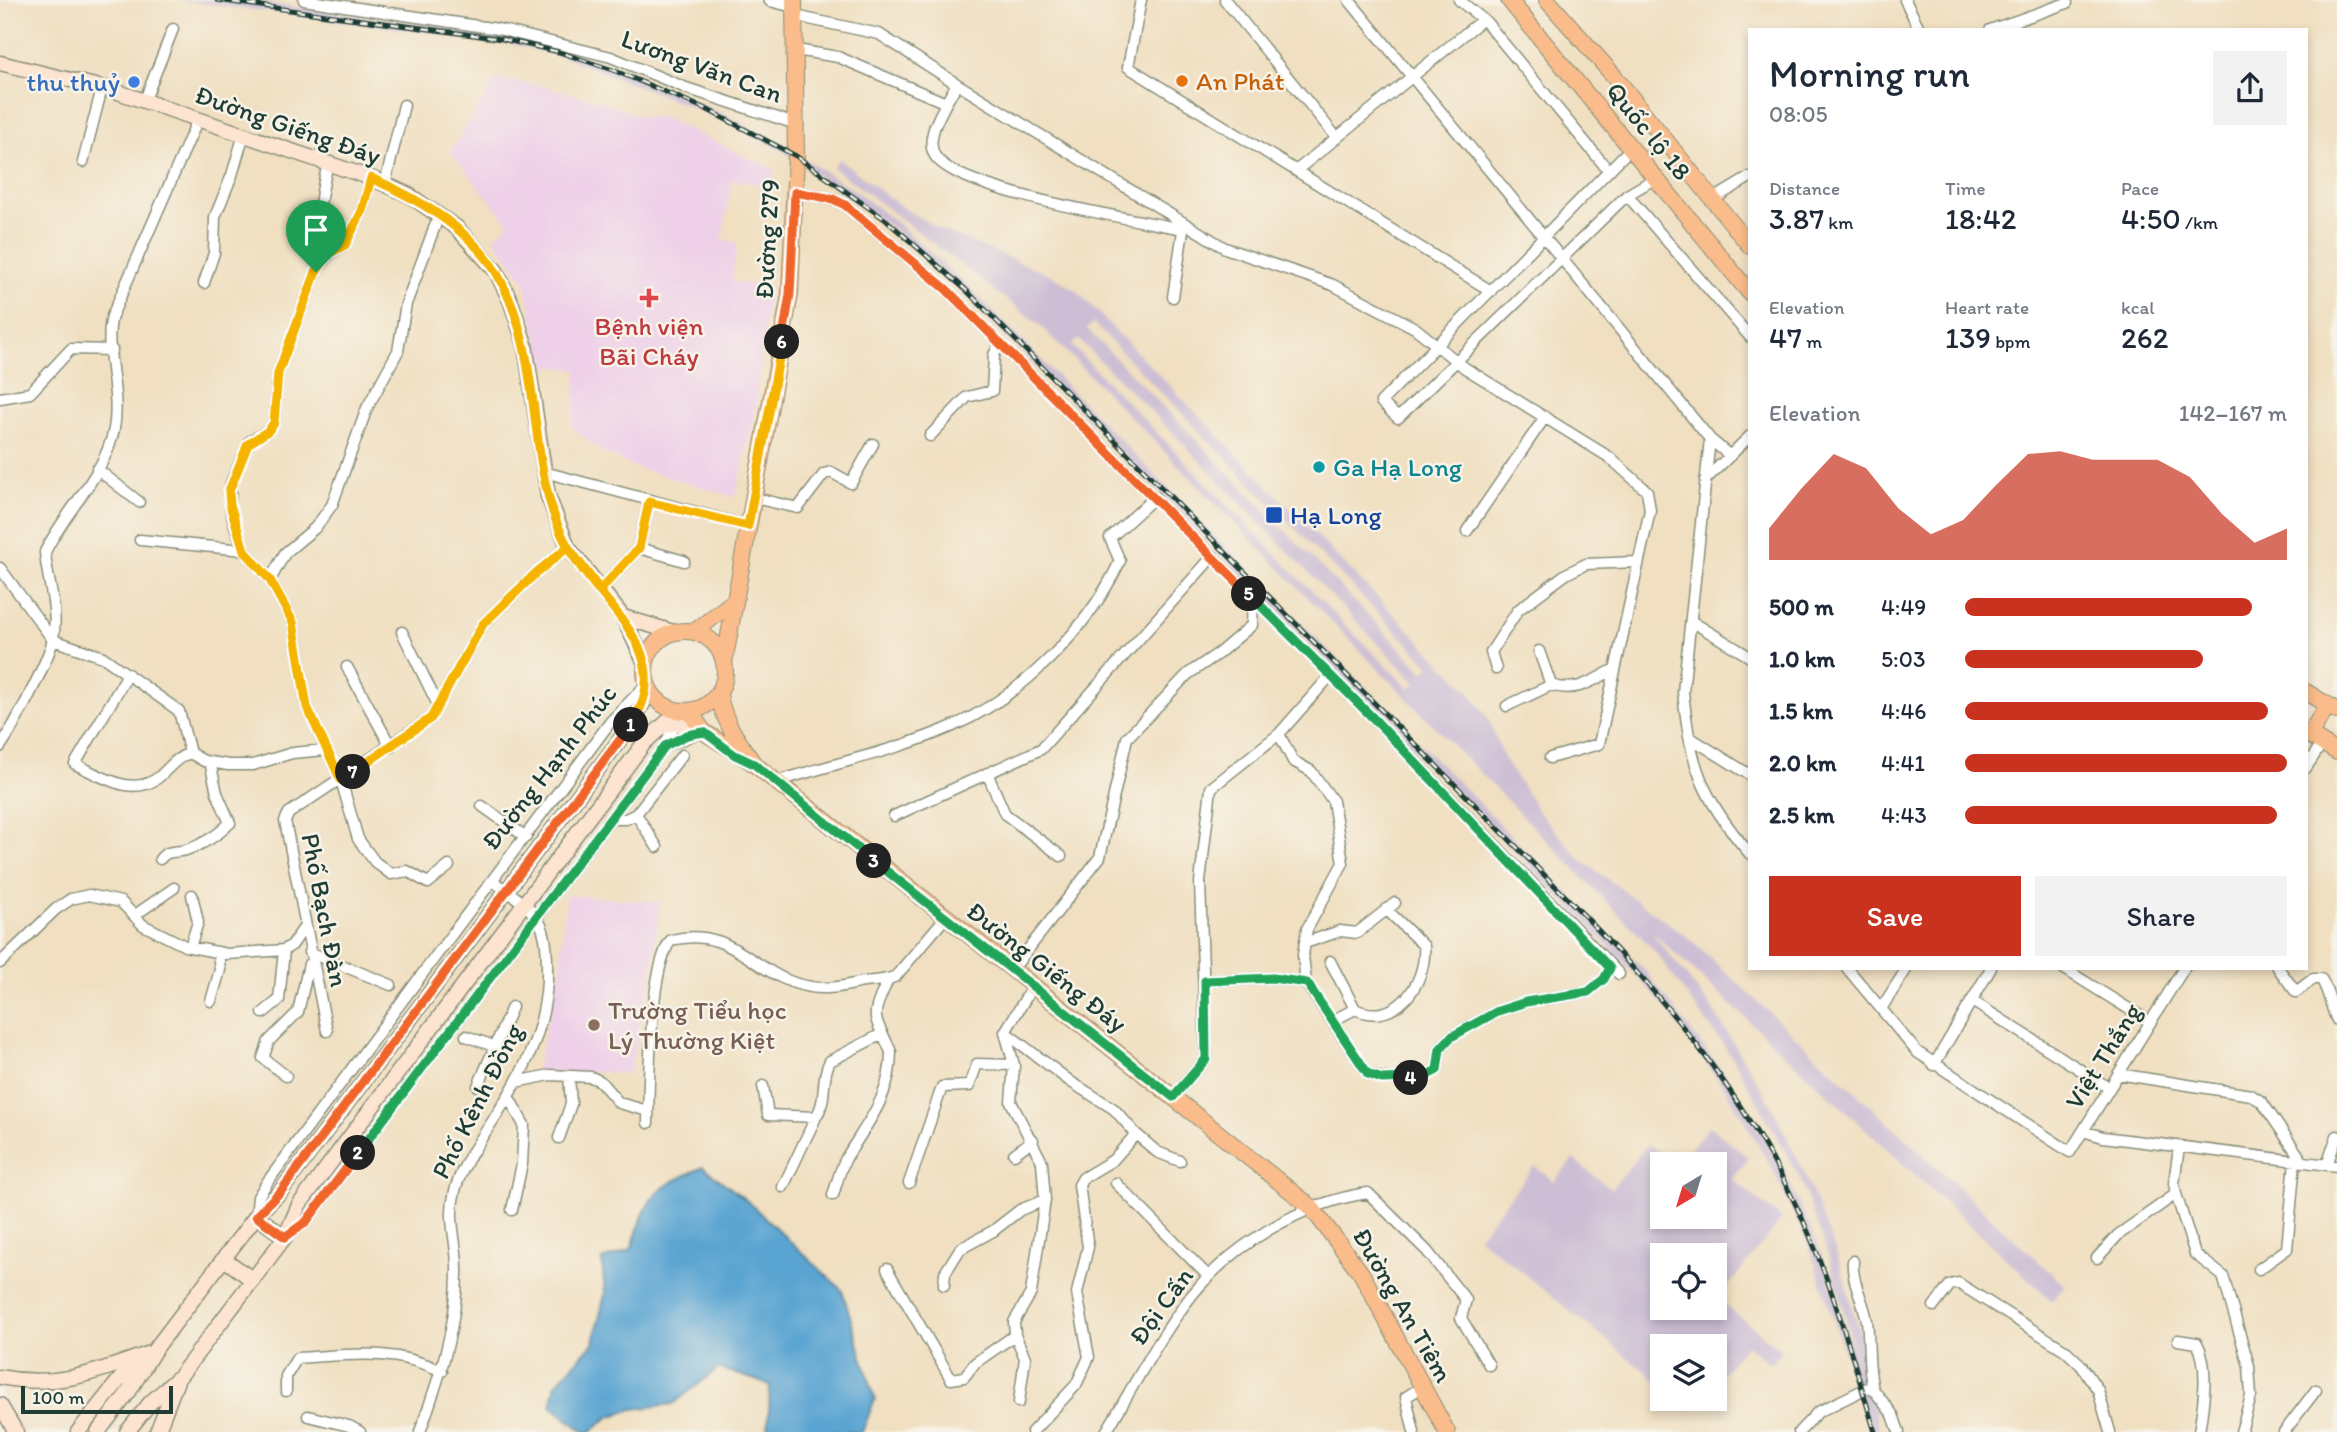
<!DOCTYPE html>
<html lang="en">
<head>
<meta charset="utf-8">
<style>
	body { margin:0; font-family:Itim,sans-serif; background:#f2f2f3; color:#1f2937; height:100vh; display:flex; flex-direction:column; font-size:26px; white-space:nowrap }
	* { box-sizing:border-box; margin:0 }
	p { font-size:23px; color:#747a83 }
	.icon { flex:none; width:38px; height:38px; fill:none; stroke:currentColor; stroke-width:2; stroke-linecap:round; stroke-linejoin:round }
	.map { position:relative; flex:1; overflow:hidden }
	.panel { position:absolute; left:1748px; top:28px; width:560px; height:942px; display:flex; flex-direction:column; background:#fff; border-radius:0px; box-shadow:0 4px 10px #0003 }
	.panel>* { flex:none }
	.needle { width:46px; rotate:218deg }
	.controls { position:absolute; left:1650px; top:1152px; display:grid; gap:14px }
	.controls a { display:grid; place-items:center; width:77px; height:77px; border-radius:0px; background:#fff; box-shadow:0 4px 10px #0003; font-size:35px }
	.scale { position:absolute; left:21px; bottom:18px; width:152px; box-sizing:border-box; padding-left:7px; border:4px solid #1f3d34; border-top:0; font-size:19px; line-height:24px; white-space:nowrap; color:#1f3d34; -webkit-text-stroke:5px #f7f3e8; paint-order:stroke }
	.pin { position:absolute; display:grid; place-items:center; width:60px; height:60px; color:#fff; margin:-72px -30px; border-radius:50% 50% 50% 0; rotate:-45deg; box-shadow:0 0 7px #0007 }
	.pin .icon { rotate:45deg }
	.km { position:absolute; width:35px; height:35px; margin:-18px; border-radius:50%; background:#222; color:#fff; font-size:19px; line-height:35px; text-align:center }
	.round { display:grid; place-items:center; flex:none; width:74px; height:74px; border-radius:0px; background:#f2f2f3 }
	.head { display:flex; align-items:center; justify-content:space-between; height:119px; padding:0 21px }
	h1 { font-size:38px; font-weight:600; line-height:52px }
	.metrics { display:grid; grid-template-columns:repeat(3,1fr); gap:10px; height:119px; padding:7px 21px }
	.metrics div { display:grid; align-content:center }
	.metrics b { font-size:30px; font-weight:600 }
	.metrics small { font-size:19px; font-weight:400 }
	.metrics p { font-size:19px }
	.chart { height:196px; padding:14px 21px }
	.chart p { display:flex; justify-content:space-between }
	.chart svg { width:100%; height:126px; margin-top:7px; fill:#c8321e; opacity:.7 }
	.primary-button { display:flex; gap:14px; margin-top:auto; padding:14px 21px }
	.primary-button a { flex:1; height:80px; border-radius:0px; background:#c8321e; color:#fff; font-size:28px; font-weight:600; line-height:80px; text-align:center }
	.primary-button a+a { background:#f2f2f3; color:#1f2937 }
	ul { padding:0 21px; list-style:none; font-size:23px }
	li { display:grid; grid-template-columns:112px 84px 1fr; align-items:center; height:52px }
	li i { height:18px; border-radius:9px; background:#c8321e }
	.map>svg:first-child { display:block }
	.built { fill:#eed0e8 }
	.industrial { fill:#ccbed4; fill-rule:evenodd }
	.water { fill:#5aa4d2; stroke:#3c7083; stroke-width:2 }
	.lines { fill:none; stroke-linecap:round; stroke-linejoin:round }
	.minor-casing { stroke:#888e7a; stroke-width:13 }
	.tertiary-casing { stroke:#888e7a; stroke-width:15 }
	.secondary-casing { stroke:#888e7a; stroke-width:17 }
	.primary-casing { stroke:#888e7a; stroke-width:18 }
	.minor { stroke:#fff; stroke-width:10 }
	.tertiary { stroke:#fff; stroke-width:12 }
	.secondary { stroke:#fde4d0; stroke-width:14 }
	.primary { stroke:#f9bc8a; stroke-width:16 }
	.rail-casing { stroke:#1f3d34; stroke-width:5 }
	.rail { stroke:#f7f3e8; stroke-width:2.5; stroke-dasharray:8; stroke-linecap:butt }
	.split-1-casing { stroke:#fff; stroke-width:14 }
	.split-2-casing { stroke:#fff; stroke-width:14 }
	.split-3-casing { stroke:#fff; stroke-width:14 }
	.split-4-casing { stroke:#fff; stroke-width:14 }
	.split-5-casing { stroke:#fff; stroke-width:14 }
	.split-6-casing { stroke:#fff; stroke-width:14 }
	.split-7-casing { stroke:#fff; stroke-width:14 }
	.split-8-casing { stroke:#fff; stroke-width:14 }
	.split-1 { stroke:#f5b400; stroke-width:9 }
	.split-2 { stroke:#f0652b; stroke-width:9 }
	.split-3 { stroke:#22a559; stroke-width:9 }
	.split-4 { stroke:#22a559; stroke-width:9 }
	.split-5 { stroke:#22a559; stroke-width:9 }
	.split-6 { stroke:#f0652b; stroke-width:9 }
	.split-7 { stroke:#f5b400; stroke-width:9 }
	.split-8 { stroke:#f5b400; stroke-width:9 }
	.food-dot { fill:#e8710a; stroke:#f7f3e8; stroke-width:2.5 }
	.shop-dot { fill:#3f7fe0; stroke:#f7f3e8; stroke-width:2.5 }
	.health-dot { fill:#e0444e; stroke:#f7f3e8; stroke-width:2.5 }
	.culture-dot { fill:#0f9aa8; stroke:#f7f3e8; stroke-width:2.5 }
	.transit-dot { fill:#1a4fb4; stroke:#f7f3e8; stroke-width:2.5 }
	.education-dot { fill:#8d6e63; stroke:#f7f3e8; stroke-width:2.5 }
	.labels { text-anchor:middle; stroke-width:5; stroke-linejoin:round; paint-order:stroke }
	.street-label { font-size:26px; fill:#1f3d34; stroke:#f7f3e8 }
	.food-label { font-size:26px; fill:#c56008; stroke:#f7f3e8; text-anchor:start }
	.shop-label { font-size:26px; fill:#366cbe; stroke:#f7f3e8; text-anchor:end }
	.health-label { font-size:26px; fill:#be3a42; stroke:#f7f3e8 }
	.culture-label { font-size:26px; fill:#0d838f; stroke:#f7f3e8; text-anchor:start }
	.transit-label { font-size:26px; fill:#164399; stroke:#f7f3e8; text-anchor:start }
	.education-label { font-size:26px; fill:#785e54; stroke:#f7f3e8; text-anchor:start }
</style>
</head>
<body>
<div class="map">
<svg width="2337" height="1432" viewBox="0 0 2337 1432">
	<rect width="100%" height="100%" fill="#f7f3e8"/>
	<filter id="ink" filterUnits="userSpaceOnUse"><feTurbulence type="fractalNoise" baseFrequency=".0143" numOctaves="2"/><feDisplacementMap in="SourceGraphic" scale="14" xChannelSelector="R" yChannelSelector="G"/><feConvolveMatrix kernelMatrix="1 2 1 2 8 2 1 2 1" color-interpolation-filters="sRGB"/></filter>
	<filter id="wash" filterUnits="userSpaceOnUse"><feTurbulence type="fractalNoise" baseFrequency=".00686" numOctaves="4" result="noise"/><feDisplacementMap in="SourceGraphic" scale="28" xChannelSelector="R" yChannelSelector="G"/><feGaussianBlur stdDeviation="1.57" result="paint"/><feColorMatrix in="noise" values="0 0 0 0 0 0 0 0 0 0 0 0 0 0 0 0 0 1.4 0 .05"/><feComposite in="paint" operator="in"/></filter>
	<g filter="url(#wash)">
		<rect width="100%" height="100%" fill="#f0dfc0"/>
		<path class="built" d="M496,79L537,85L597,100L645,118L661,116L774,170L773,187L732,180L722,240L737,243L732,282L769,286L754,419L735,497L631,466L598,449L572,427L577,370L542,365L525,282L494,238L509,223L450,152Z
			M566,895L660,902L651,979L629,1073L536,1071L561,965Z"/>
		<path class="industrial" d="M176,0H243L502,36L563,50L616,68L709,107L783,145L861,195L896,222L969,287L1647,973L1732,1084L1781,1165L1817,1243L1858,1362L1829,1257L1799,1176L1734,1060L1653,949L1040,325L833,167L839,159L903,208L941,230L1049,274L1076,290L1469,691L1488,718L1504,758L1538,811L1581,860L1689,938L2065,1286L2052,1301L1651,931L1713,1010L1768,1099L1804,1172L1837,1254L1862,1340L1879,1432H1871L1809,1246L1773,1170L1727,1092L1664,1006L1623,961L964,293L890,227L781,150L705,112L559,55L502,42ZM1093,323L1430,666L1424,672L1087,329ZM1078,339L1167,427L1416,683L1409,688L1350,630L1081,355L1072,345Z
			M1709,1126L1749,1158L1732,1179L1782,1219L1718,1299L1782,1351L1771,1365L1746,1345L1715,1383V1346H1662V1385L1478,1237L1535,1166L1554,1182L1573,1159L1611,1189L1648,1144L1673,1164H1662V1216H1715V1164H1678ZM1662,1255H1715V1307H1662Z"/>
		<path class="water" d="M703,1167L745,1199L842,1290L875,1399L862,1432H768L770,1385L719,1368L673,1404L633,1409L609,1417L590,1432H584L551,1406L556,1384L594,1342L605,1293L602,1260L631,1250C650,1193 649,1192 703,1167Z"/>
	</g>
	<g filter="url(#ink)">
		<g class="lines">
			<defs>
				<path id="minor" d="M304,0L498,29L611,57L686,88L796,124
					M1141,0L1128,67L1491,291
					M1225,0L1337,138
					M1349,0L1710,439L1730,456
					M1459,0L1486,22L1609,171
					M1905,0L1920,30
					M795,16L879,34L957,84
					M1990,30L2067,3
					M796,50L838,57L946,103L957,84L1225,248L1333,285L1415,328L1465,368L1609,457L1647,491L1650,510L1599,744L1550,758
					M144,102L173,29
					M946,103C939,117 926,138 934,154C951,191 1139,220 1183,229
					M1630,149L1381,402L1398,418L1627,195L1656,178
					M83,162L102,88
					M1297,170L1482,20
					M371,178L362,211L345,245L329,254L316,272L278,373L274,423L268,431L249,442L231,483L230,505L234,523L244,550L270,580L293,622L307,707L341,780L358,839L375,862L391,874L407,871L428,883L449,866
					M385,184L404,105
					M795,192L833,199L845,205L946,289L1377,722L1619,974
					M1627,195L1750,337
					M1712,200L1750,177
					M326,257C310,239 323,185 328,163
					M204,283L214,253L215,217L232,175L244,134
					M1173,297L1184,224
					M0,398L30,393L71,349L112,350
					M930,436L967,397L992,391L994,355L1000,343
					M1710,439L1683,692C1691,767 1701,797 1750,854
					M97,469L139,502
					M544,472L748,526
					M1705,480L1750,436
					M755,498L798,508L824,474L831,472L851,483L873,444
					M1467,531L1545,417
					M140,540L244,550
					M639,548L684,561
					M0,568L53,640L103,657L179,711L190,753L204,761L228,765H253L292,753L326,750
					M270,580L285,553L315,528L332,505L367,408L398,351L406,304L439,215
					M600,590L639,548L649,502
					M1691,621L1750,657
					M402,632L438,705
					M1539,651L1551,685
					M347,667L391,747
					M1496,669L1491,652L1518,610L1566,574L1586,564L1638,562
					M128,674L75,764C101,776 133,798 159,777C169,768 177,757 190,753
					M1507,706L1551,685C1576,694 1593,680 1615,669
					M1279,734L1293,761L1311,771L1333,801L1343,863L1307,929L1303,955L1306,983L1368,1074C1390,1082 1416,1080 1437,1070L1440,1049L1451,1037L1498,1011L1526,1002L1588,992L1604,979L1610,968
					M1689,737L1750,775
					M665,746L701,732
					M0,747C14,727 48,662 53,639C59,609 47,581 45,552C65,511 105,475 114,429C121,391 103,349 112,316L198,119
					M2306,768L2322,743
					M987,773L1005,814L1061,856
					M776,782C834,763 897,751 953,726C1022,696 1089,628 1120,561L1110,538L1155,497
					M482,806L526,837
					M636,814L657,847
					M894,816L1041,749L1213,556
					M611,819H626L636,814L682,755
					M160,859C168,849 176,853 186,850C202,845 218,835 230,823L217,793L210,762
					M135,915L174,888
					M1305,943L1340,931L1357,933L1395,903
					M190,947L198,922L192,895
					M309,952L391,985
					M1330,961L1355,1009
					M0,963L56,909L71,899L89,895L121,902L143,925L185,946L227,954L284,950L292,945L305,926
					M1847,968L1917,1052L2070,1152L2184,968
					M2063,968L2150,1022
					M2278,968L2296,992L2313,979H2321C2329,990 2330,1006 2337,1020
					M1012,970L1100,857L1127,738L1188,674L1219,653L1252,625L1253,599
					M1205,981L1273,978L1306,983
					M211,1001L220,970L218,952
					M1972,1001L2109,1088
					M1881,1009L1907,968
					M263,1013L279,1000L284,950
					M1332,1021L1355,1009C1395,1028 1427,984 1424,946L1386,909
					M327,1031L285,821L289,813L431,718L483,624L536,573L568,547
					M1005,1032L1071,1082L1114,1109L1136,1134L1157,1152L1180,1161
					M466,1036L496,1047
					M1934,1065L1991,968
					M2118,1074L2251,1095L2262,1102L2303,1162
					M286,1076L263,1058L269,1041L298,1012L309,964
					M516,1082L550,1075L591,1077L600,1081L619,1103L648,1111
					M478,1086L512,1007
					M763,1086L768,1115L816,1117C828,1099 820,1079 830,1061L880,1035
					M508,1096L524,1125L522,1164L512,1210
					M1173,1097L1206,1059L1200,882L1211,788L1279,734L1331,675
					M648,1123C649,1083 649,969 671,940C735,924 755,979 811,987C826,990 844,986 859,983C872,980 885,982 896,976L945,918
					M2083,1131L2103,1137L2337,1166
					M559,1138L571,1104L569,1076
					M2179,1147L2174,1183L2176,1194L2195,1254L2223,1276L2249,1366L2251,1396L2241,1432
					M1014,1154L1033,1140
					M2327,1165L2337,1136
					M909,1183L942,1087L969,1086L977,1064L1014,1065
					M1116,1183L1208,1276
					M783,1187L816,1117
					M833,1195C837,1183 840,1169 846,1158C868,1122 891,1096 891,1052C875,1014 868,1022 888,980
					M256,1216L258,1197L268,1181L611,721L647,684
					M285,1237L306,1222L665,746L677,719
					M2097,1258L2118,1235L2176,1194
					M1853,1261C1851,1281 1864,1301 1867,1321C1870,1345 1867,1366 1873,1389
					M887,1269L951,1379L964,1377L975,1363L1015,1335
					M2259,1269L2287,1249L2295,1161
					M944,1285L945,1273L960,1249L993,1231L1020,1210L1045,1200
					M1934,1306L1950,1285L1958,1283L2065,1350L2081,1365L2098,1390L2110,1432
					M2178,1340L2197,1343C2210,1366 2203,1407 2199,1432
					M286,1391V1376L297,1358C351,1355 391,1347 442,1371
					M1019,1402L1025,1358L1015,1335L1014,1322L1031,1293L1045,1200L1042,1162L1011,1102L1014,1065L1005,1032L1033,986
					M308,1416L349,1426L360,1432
					M420,1432C439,1378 458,1326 457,1268C457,1242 448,1221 454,1195C459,1170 476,1146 490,1125C520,1079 545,1035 547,979C548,919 541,915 493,881
					M1032,1432L1076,1385L1089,1357L1077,1293L1088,1247L1079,1185L1083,1178L1113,1160L1136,1134
					M1106,1432C1133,1387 1159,1337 1192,1295C1233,1244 1304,1202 1368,1193L1427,1251L1466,1300L1461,1318L1489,1365
					M1414,1432L1406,1397L1422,1387
					M1799,1432L1818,1412L1867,1388L1873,1389L1893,1415L1899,1432
					M2284,1432L2316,1390"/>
				<path id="tertiary" d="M770,0L794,6"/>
				<path id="secondary" d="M0,63L112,90L371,178L409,195L457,228L496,271L511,302L525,344L548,496L568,547L623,617L645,663
					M623,617L673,632
					M661,727L675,723L704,732
					M256,1216L285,1237
					M224,1259L253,1280
					M0,1377C59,1389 99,1371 153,1352
					M0,1405L16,1432
					M78,1432L120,1379L144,1360
					M98,1432L128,1393L153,1352L256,1216L281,1191L628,729L645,700L647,684
					M127,1432L150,1403L180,1376L285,1237L299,1205L645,742L679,711
					M157,1432L177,1381"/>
				<path id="primary" d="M1509,0L1750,293
					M1547,0L1614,76L1750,246
					M645 671a40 40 0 1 1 80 0a40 40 0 1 1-80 0Z
					M694,632L734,601
					M724,663L790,294L796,156L794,0
					M2306,692L2337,711
					M719,693C722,720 738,741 754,764L1311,1207L1361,1273L1447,1432
					M689,711L704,732L752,762
					M2306,733L2337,752
					M2309,735L2328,705"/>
			</defs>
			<use href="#minor" class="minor-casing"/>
			<use href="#tertiary" class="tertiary-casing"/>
			<use href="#secondary" class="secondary-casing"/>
			<use href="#primary" class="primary-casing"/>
			<use href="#minor" class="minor"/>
			<use href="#tertiary" class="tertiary"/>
			<use href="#secondary" class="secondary"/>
			<use href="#primary" class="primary"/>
			<defs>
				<path id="rail" d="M217,0L502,39L559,52L613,70L706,109L796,156L886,220L966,290L1573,904C1660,993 1737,1085 1792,1197C1829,1271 1851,1353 1875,1432"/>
			</defs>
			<use href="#rail" class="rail-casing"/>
			<use href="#rail" class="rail"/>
		</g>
	</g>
	<g class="lines" filter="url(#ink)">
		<defs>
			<path id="split-1" d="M316,272L328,254L345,245L362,211L371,178C417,198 469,228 496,272C547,358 523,466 568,547C599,605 680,652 631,725"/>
			<path id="split-2" d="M358,1153L306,1222L285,1237L256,1216L281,1191L631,725"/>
			<path id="split-3" d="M358,1153L665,746L687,735L704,732L735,755L754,764L874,861"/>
			<path id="split-4" d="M874,861L1173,1097L1206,1059L1205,981L1273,978L1307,983L1368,1074L1382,1079L1411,1078"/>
			<path id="split-5" d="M1249,594L1377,722L1610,968L1604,979L1588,992L1526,1002L1498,1011L1451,1037L1440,1049L1437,1070L1422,1078H1411"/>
			<path id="split-6" d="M782,342L790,294L795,192L833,199L845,205L946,289L1249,594"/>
			<path id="split-7" d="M353,772L431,718L483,624L536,573L568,547L600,590L639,548L649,502L748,526L782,342"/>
			<path id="split-8" d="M316,272L278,373L274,423L268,431L248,444L229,491L230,505L244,550L270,580L293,622L307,707L341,780L353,772"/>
		</defs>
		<use href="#split-1" class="split-1-casing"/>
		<use href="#split-2" class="split-2-casing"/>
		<use href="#split-3" class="split-3-casing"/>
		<use href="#split-4" class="split-4-casing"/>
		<use href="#split-5" class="split-5-casing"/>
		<use href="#split-6" class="split-6-casing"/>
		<use href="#split-7" class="split-7-casing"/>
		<use href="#split-8" class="split-8-casing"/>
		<use href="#split-1" class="split-1"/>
		<use href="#split-2" class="split-2"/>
		<use href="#split-3" class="split-3"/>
		<use href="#split-4" class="split-4"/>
		<use href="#split-5" class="split-5"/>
		<use href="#split-6" class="split-6"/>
		<use href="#split-7" class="split-7"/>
		<use href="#split-8" class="split-8"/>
	</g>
	<circle class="food-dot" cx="1182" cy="81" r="7"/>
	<circle class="shop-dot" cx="134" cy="82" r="7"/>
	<path class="health-dot" d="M645.5 287.5h7v7h7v7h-7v7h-7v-7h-7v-7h7z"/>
	<circle class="culture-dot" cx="1319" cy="467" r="7"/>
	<rect class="transit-dot" x="1265" y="506" width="18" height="18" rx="3.5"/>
	<circle class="education-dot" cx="594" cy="1025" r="7"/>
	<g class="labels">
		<g class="street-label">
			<text transform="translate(702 66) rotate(20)" y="9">Lương Văn Can</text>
			<text transform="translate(288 125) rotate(19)" y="9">Đường Giếng Đáy</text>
			<text transform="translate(1649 131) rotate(51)" y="9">Quốc lộ 18</text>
			<text transform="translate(767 239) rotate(-87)" y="9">Đường 279</text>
			<text transform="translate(549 767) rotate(-52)" y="9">Đường Hạnh Phúc</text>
			<text transform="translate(325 910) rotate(79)" y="9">Phố Bạch Đàn</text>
			<text transform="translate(1047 967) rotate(38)" y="9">Đường Giếng Đáy</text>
			<text transform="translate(2103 1056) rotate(-58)" y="9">Việt Thắng</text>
			<text transform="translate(477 1101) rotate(-63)" y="9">Phố Kênh Đồng</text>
			<text transform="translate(1403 1305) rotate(60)" y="9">Đường An Tiêm</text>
			<text transform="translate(1161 1306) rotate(-54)" y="9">Đội Cấn</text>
		</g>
		<g class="food-label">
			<text x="1196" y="90">An Phát</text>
		</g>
		<g class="shop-label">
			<text x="120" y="91">thu thuỷ</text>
		</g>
		<g class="health-label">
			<text x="649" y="335">Bệnh viện<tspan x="649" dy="30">Bãi Cháy</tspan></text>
		</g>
		<g class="culture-label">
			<text x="1333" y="476">Ga Hạ Long</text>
		</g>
		<g class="transit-label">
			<text x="1290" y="524">Hạ Long</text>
		</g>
		<g class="education-label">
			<text x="608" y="1019">Trường Tiểu học<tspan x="608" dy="30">Lý Thường Kiệt</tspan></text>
		</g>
	</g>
</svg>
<div class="controls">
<a><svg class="needle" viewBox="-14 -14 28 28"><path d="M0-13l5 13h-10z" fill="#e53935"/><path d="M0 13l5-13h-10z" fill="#747a83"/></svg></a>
<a><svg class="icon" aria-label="locate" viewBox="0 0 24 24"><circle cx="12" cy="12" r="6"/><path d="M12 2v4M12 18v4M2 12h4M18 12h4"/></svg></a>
<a><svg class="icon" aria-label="layers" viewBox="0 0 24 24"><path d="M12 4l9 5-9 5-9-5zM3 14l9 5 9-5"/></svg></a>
</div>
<div class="scale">100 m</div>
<div class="pin" style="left:316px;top:272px;background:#1e9e55"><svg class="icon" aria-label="arrive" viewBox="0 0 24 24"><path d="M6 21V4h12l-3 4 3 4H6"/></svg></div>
<b class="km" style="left:631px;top:725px">1</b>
<b class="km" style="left:358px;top:1153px">2</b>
<b class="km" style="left:874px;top:861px">3</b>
<b class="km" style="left:1411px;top:1078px">4</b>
<b class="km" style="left:1249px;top:594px">5</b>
<b class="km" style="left:782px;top:342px">6</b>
<b class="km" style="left:353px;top:772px">7</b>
<section class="panel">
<div class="head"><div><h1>Morning run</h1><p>08:05</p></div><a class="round"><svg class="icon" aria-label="share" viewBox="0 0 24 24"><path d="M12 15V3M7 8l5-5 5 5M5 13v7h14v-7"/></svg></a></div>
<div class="metrics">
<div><p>Distance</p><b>3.87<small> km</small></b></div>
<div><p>Time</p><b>18:42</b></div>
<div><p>Pace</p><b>4:50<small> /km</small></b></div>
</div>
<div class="metrics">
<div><p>Elevation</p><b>47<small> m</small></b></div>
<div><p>Heart rate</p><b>139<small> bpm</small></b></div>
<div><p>kcal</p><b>262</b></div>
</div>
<div class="chart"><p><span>Elevation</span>142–167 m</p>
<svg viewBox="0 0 160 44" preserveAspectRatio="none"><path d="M0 44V33L10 19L20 7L30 12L40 26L50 35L60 30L70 18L80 7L90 6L100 9L110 9L120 9L130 15L140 28L150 38L160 33V44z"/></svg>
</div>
<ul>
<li><b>500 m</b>4:49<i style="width:89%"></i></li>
<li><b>1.0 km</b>5:03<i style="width:74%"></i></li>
<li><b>1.5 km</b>4:46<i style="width:94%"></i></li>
<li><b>2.0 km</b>4:41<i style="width:100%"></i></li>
<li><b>2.5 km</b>4:43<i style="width:97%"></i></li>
</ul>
<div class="primary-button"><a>Save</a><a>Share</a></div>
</section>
</div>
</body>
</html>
